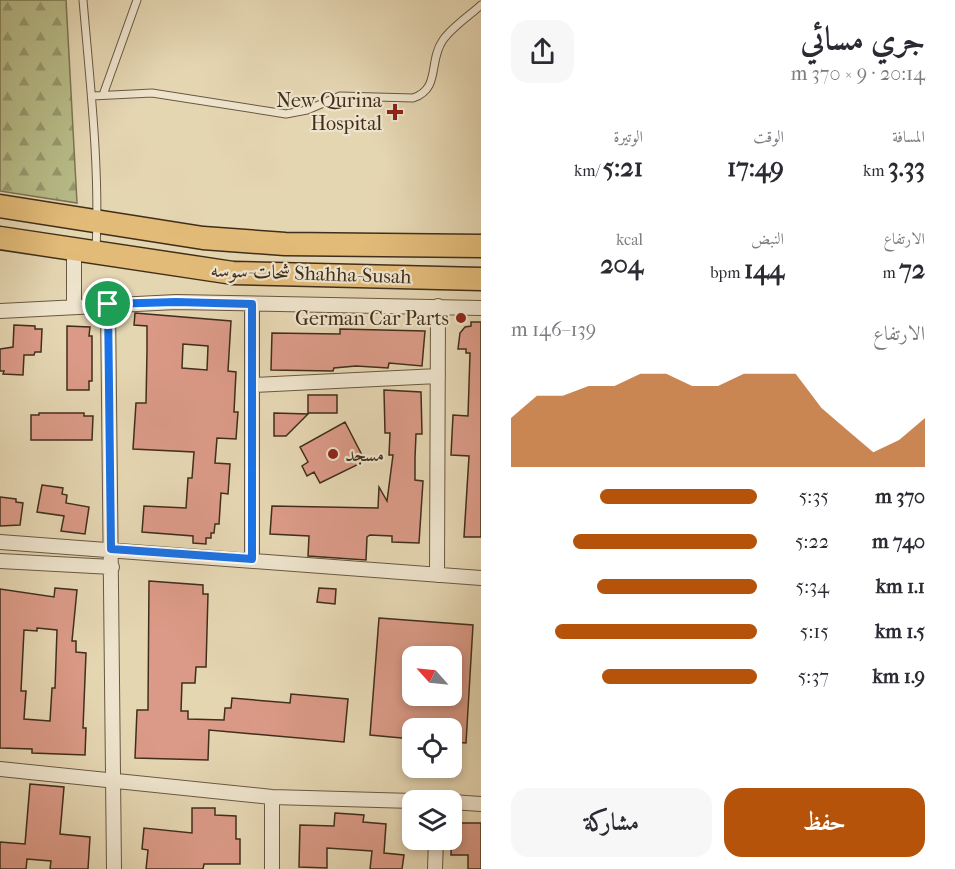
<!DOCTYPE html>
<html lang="ar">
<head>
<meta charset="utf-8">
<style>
	body { margin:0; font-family:"IM FELL French Canon",Amiri,serif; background:#f7f7f7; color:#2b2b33; direction:rtl; height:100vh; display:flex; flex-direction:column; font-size:22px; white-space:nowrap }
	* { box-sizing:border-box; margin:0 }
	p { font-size:20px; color:#7c7c81 }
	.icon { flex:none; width:33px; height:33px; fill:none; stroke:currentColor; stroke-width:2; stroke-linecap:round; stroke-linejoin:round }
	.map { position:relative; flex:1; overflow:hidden; direction:ltr }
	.drawer { display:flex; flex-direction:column; background:#fff; width:474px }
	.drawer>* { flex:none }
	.needle { width:39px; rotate:297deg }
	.fabs { position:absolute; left:402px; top:646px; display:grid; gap:12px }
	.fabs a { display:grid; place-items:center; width:60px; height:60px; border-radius:12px; background:#fff; box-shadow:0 3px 9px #0003; font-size:30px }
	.pin { position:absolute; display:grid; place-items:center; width:51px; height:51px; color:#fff; margin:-26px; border:3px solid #fff; border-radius:50%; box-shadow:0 2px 6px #0007 }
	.round { display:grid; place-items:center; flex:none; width:63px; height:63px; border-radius:18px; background:#f7f7f7 }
	.head { display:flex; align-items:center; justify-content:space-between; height:102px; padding:0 30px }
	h1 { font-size:33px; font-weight:800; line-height:45px }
	.metrics { display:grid; grid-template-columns:repeat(3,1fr); gap:9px; height:102px; padding:6px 30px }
	.metrics div { display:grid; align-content:center }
	.metrics b { font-size:26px; font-weight:800 }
	.metrics small { font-size:16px; font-weight:400 }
	.metrics p { font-size:16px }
	.chart { height:168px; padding:12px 30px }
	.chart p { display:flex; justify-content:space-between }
	.chart svg { width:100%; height:108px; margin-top:6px; fill:#b45309; opacity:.7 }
	.button { display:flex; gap:12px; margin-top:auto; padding:12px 30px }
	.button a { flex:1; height:69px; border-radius:18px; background:#b45309; color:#fff; font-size:24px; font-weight:800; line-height:69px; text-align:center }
	.button a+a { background:#f7f7f7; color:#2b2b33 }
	ul { padding:0 30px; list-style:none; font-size:20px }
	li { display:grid; grid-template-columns:96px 72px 1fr; align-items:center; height:45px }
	li i { height:15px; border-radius:8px; background:#b45309 }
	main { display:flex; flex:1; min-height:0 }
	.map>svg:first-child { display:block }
	.forest { fill:url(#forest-firs); stroke:#7c7652; stroke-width:1.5 }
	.building { fill:#db9a87; stroke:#402e1b; stroke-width:1.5; fill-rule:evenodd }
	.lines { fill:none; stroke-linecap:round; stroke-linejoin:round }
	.lane-casing { stroke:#695841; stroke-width:9 }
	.street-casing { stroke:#695841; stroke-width:16 }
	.primary-casing { stroke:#402e1b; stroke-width:25 }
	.lane { stroke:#eee4cd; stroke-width:7 }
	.street { stroke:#eee4cd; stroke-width:14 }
	.primary { stroke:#e2bb79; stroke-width:22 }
	.route-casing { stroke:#fff; stroke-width:12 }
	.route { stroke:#1a73e8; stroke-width:8 }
	.poi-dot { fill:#8f2418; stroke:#eee4cd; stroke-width:2 }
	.labels { text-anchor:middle; stroke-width:4.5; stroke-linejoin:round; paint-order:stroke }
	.poi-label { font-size:20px; fill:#402e1b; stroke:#eee4cd; text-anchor:end }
	.street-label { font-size:20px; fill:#402e1b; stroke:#eee4cd }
</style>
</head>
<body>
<main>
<section class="drawer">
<div class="head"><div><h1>جري مسائي</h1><p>20:14 · 9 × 370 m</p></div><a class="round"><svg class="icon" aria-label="share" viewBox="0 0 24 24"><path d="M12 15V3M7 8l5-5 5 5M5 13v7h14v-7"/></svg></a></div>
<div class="metrics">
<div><p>المسافة</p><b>3.33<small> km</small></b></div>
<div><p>الوقت</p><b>17:49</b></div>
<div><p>الوتيرة</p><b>5:21<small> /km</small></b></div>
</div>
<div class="metrics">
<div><p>الارتفاع</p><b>72<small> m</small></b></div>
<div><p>النبض</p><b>144<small> bpm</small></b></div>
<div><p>kcal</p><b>204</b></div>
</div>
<div class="chart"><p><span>الارتفاع</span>139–146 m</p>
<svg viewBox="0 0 160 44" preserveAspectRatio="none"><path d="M0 44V24L10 15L20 15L30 11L40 11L50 6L60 6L70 11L80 11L90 6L100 6L110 6L120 20L130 29L140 38L150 33L160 24V44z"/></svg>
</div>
<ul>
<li><b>370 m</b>5:35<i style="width:64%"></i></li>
<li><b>740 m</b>5:22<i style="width:75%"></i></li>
<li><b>1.1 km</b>5:34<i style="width:65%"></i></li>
<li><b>1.5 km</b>5:15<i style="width:82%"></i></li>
<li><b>1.9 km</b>5:37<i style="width:63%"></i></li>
</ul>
<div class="button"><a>حفظ</a><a>مشاركة</a></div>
</section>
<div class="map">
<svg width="481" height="869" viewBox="0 0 481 869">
	<defs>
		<pattern id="forest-firs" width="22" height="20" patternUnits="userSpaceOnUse" patternTransform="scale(1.5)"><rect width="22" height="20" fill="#b8bd89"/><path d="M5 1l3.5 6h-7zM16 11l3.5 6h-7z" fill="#979a6f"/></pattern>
	</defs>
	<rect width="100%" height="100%" fill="#e5d6b2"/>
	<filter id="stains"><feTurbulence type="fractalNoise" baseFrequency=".00333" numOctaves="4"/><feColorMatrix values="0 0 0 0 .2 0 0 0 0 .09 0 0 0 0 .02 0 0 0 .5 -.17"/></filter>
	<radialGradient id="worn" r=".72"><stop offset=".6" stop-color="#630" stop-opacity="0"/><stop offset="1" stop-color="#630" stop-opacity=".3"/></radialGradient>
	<path class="forest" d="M0,0H66L77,203L0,191Z"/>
	<path class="building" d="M135,313L231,321L228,371L236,372L234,412H238L236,439L217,438L215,463L230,464L228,494L221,493L219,524H215L214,533H211V538H206V544L193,543V536L142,532L144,506L186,508L188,478H192L194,452L133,449L136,403H146L147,351V326L134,325ZM183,344L208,346L207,370L182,368Z
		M471,322H481V537H464L469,456L451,455L453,415L468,416L470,353H466V349H458L460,333L465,327L471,326Z
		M14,325L35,326V329H42L41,352H35L34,355H24L23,375L3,374L4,371H0V349L13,347Z
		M67,326L90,327L89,336H92V381H89V390H67Z
		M340,329L425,331L422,366L389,363L388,368L356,366L334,368L333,371L271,370L272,333L340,334Z
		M384,390L421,392L422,434H416L415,458V480L423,481L419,543L392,542V536L370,535L367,537L366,560L351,559L308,556L309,536L270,534L272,506L378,508L379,487L387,501L393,455H389L390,433H385Z
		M308,395H337V413H308Z
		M39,413H84V416H93L92,440H31V415H39Z
		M274,413L308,414L286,436H274Z
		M345,422L365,461L320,483L314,472L307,476L302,466L308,462L300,447Z
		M42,485L63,488L62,494L67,495L66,503L89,507L85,534L61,531L64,516L37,512Z
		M0,497L16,499V502L23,503L20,525L0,526Z
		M149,581L203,585V594H208L206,667H196L195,683H182L181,711H188V719L224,720L225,708H231L232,698L290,703L291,694L348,699L344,742L209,730L208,760L135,758L137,710H148Z
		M55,588L77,590L72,641H76V652L86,653L83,728H86L85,755L32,753V749L0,748V589L54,597ZM37,628L57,630L55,688H52L50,721L24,719L26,691H21L24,630L37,631Z
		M319,588L336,589L335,604L317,602Z
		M379,618L473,625L466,743L452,742V729H412V739L370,735ZM412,657H452V696H412Z
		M30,784L64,787L60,834L90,837L88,869H50L51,861L27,859L26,869H0V842L25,844Z
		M192,808H215V815L236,816V839H240V864H204L203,869H146L148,850L142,849L144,828L192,833Z
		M335,813L364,815L363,822L386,824L384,853L404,855L402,869H370L372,851L327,848V868L299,867L300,825L334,826Z
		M452,823H481V869H468V855H451Z"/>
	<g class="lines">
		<defs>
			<path id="lane" d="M83,0C90,83 100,167 96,250
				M103,95L137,0
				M92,96L152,93L286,114L307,110L340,96L413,98C441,89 428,61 443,40C452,27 469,16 481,5"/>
			<path id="street" d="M74,249V306
				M108,304L114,869
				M0,311L176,302L481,308
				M252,385L438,376
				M0,542L481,578
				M252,559V304
				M0,561L112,567
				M437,575L438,306
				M0,769L272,797L413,801
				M452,802L481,804
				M272,869V797
				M435,869L436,840"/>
			<path id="primary" d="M0,206L203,238L285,244L481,246
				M0,238L233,273L481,279"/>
		</defs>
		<use href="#lane" class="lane-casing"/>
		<use href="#street" class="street-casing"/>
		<use href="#primary" class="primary-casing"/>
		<use href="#lane" class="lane"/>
		<use href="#street" class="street"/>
		<use href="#primary" class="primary"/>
	</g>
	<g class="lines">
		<defs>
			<path id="route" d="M176,302L252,304V559L111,549L108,304Z"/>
		</defs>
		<use href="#route" class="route-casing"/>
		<use href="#route" class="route"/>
	</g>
	<g class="poi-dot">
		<path d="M392 103h6v6h6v6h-6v6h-6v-6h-6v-6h6z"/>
		<circle cx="461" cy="318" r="6"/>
		<circle cx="333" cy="454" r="6"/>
	</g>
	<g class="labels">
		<g class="poi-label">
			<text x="382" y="107">New Qurina<tspan x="382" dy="23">Hospital</tspan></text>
			<text x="449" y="325">German Car Parts</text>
			<text x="345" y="461" text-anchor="start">مسجد</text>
		</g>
		<g class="street-label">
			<text transform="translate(311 273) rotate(2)" y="7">شحات-سوسه Shahha-Susah</text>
		</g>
	</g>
	<rect width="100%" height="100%" filter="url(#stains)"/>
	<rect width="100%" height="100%" fill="url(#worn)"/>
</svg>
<div class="fabs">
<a><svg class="needle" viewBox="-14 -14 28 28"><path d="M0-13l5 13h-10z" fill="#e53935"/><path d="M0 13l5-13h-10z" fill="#7c7c81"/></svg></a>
<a><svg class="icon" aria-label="locate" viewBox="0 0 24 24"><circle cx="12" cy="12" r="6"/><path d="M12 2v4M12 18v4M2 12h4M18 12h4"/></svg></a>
<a><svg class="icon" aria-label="layers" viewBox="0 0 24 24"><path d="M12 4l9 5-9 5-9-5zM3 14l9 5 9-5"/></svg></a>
</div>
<div class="pin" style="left:108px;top:304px;background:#1e9e55"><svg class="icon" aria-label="arrive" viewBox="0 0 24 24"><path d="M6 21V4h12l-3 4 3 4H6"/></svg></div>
</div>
</main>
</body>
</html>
